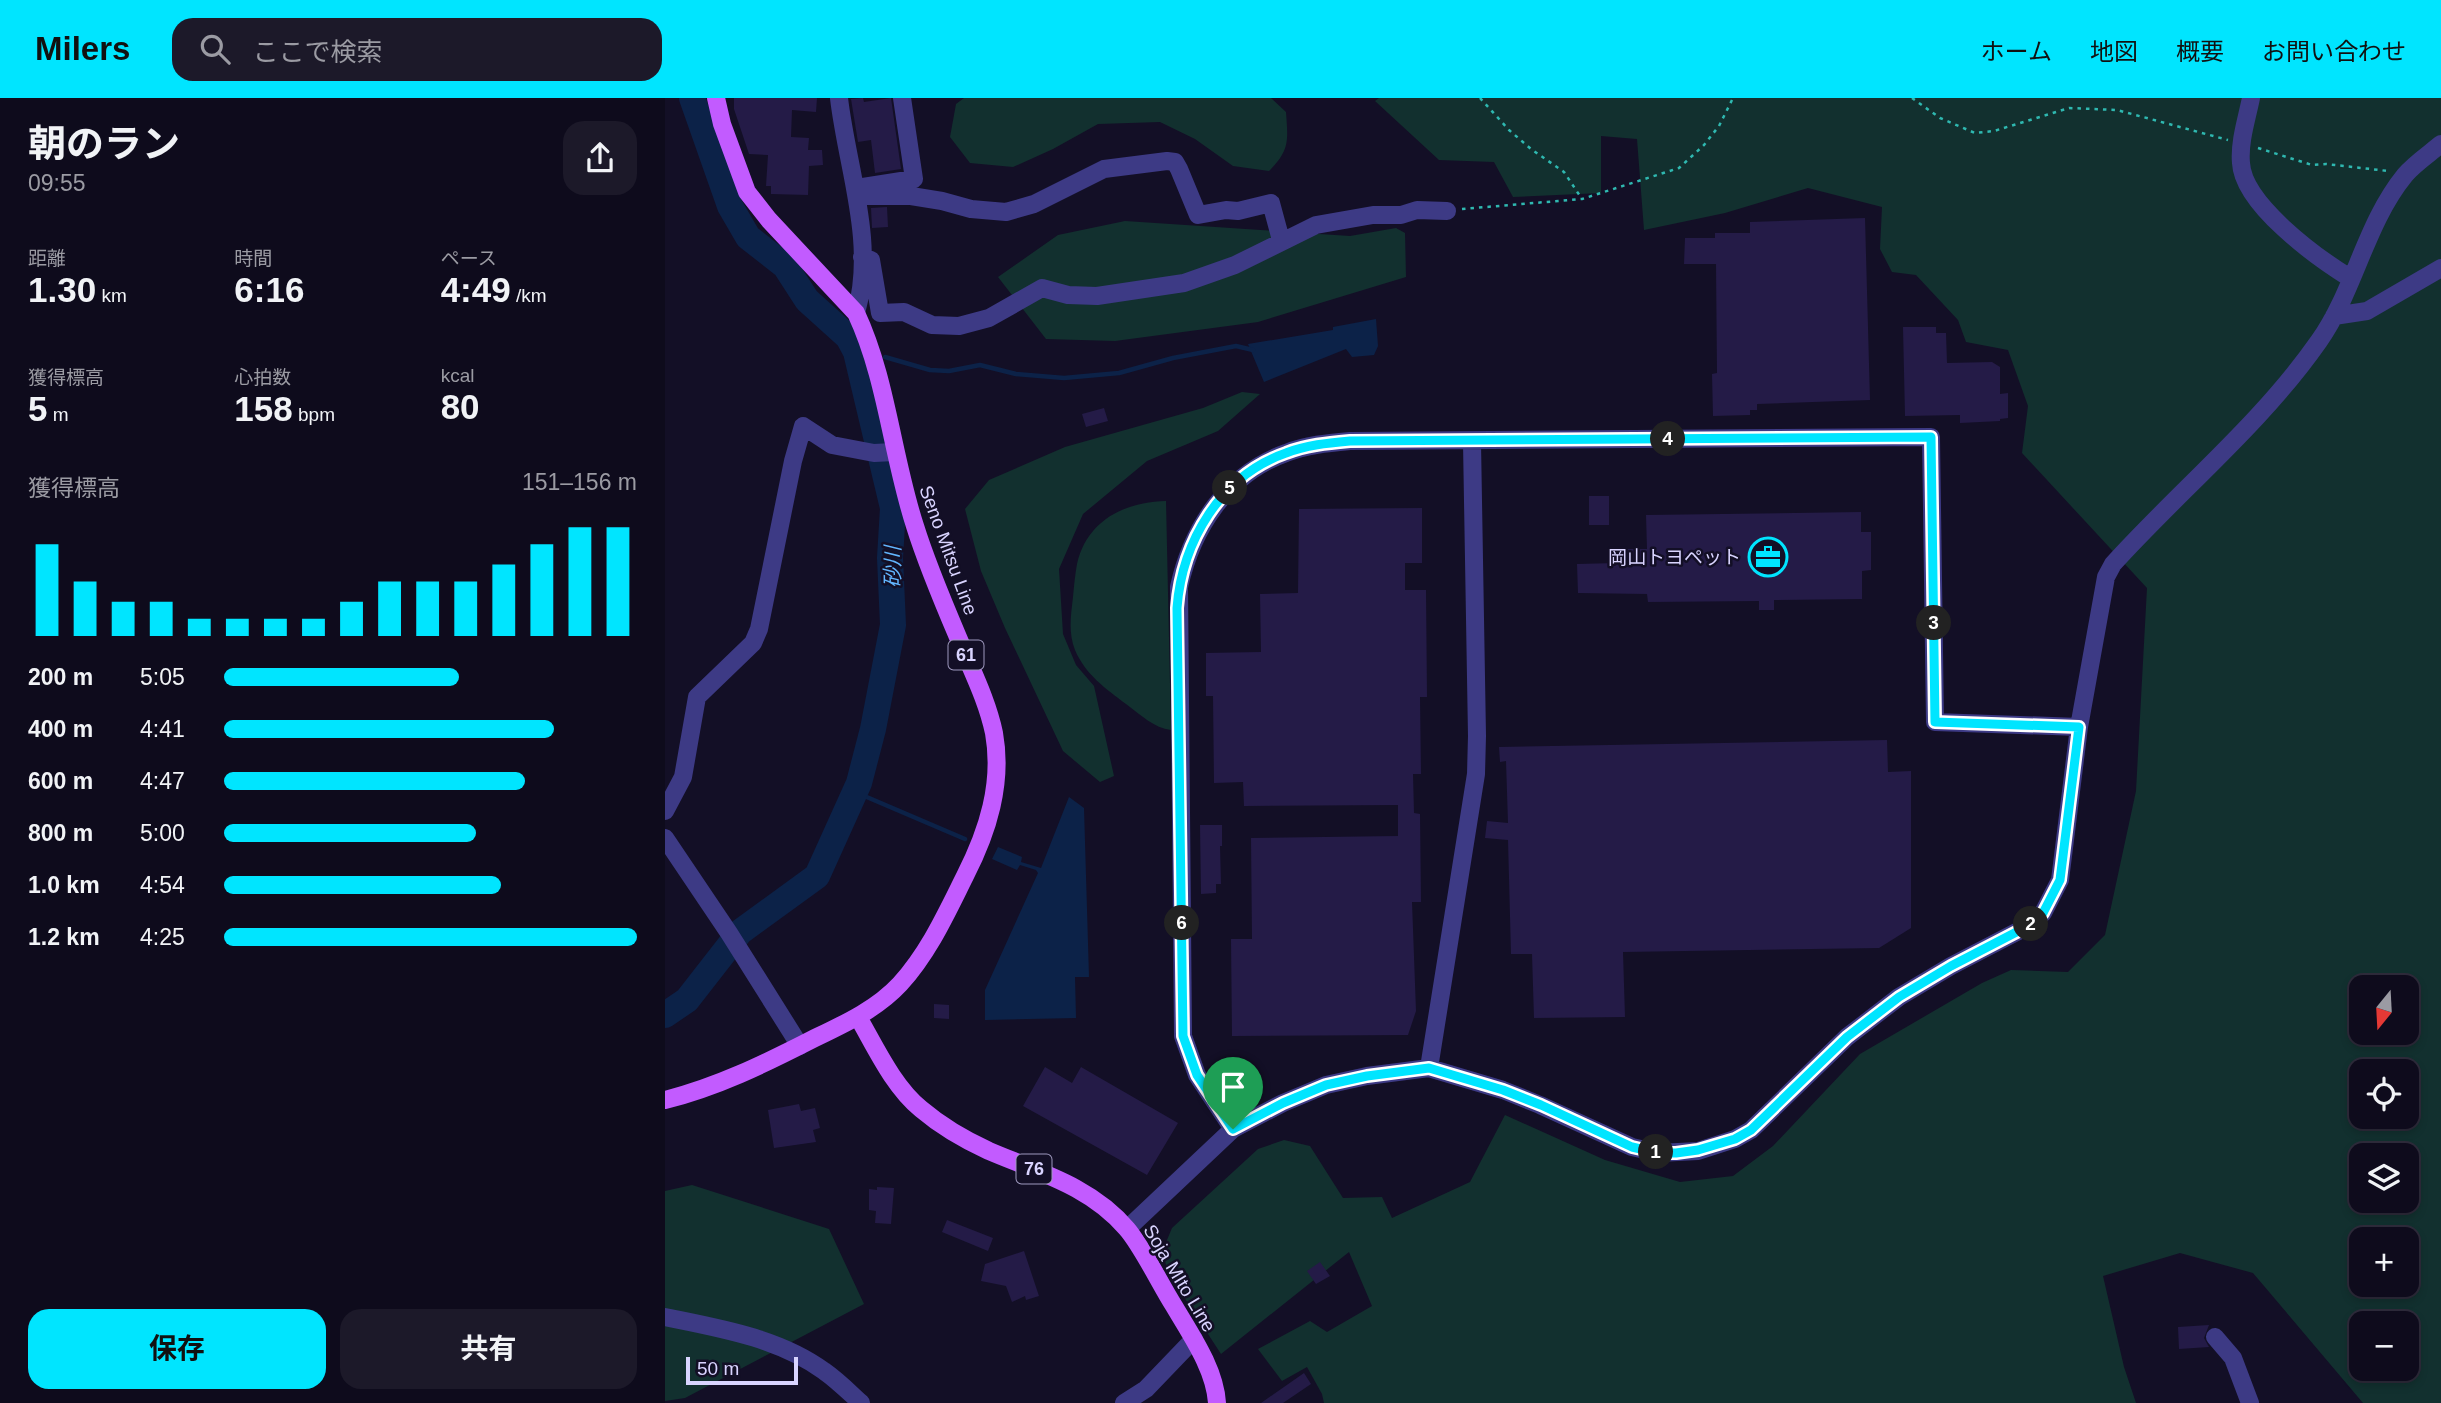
<!DOCTYPE html>
<html lang="ja">
<head>
<meta charset="utf-8">
<style>
	body { margin:0; font-family:Arial,"Noto Sans JP",sans-serif; background:#1c1929; color:#f1f3f6; height:100vh; display:flex; flex-direction:column; font-size:26px; white-space:nowrap }
	* { box-sizing:border-box; margin:0 }
	p { font-size:23px; color:#9b9ba3 }
	.icon { flex:none; width:38px; height:38px; fill:none; stroke:currentColor; stroke-width:2; stroke-linecap:round; stroke-linejoin:round }
	.map { position:relative; flex:1; overflow:hidden }
	.side { display:flex; flex-direction:column; background:#0e0b1c; width:665px }
	.side>* { flex:none }
	.needle { width:46px; rotate:198deg }
	.buttons { position:absolute; left:1684px; top:877px; display:grid; gap:14px }
	.buttons a { display:grid; place-items:center; width:70px; height:70px; border-radius:14px; background:#0e0b1c; box-shadow:0 4px 10px #0003,0 0 0 2px #2e2b3b; font-size:35px }
	.scale { position:absolute; left:21px; bottom:18px; width:112px; box-sizing:border-box; padding-left:7px; border:4px solid #d9d4ff; border-top:0; font-size:19px; line-height:24px; white-space:nowrap; color:#d9d4ff; -webkit-text-stroke:5px #130f26; paint-order:stroke }
	.pin { position:absolute; display:grid; place-items:center; width:60px; height:60px; color:#fff; margin:-72px -30px; border-radius:50% 50% 50% 0; rotate:-45deg; box-shadow:0 0 7px #0007 }
	.pin .icon { rotate:45deg }
	.km { position:absolute; width:35px; height:35px; margin:-18px; border-radius:50%; background:#222; color:#fff; font-size:19px; line-height:35px; text-align:center }
	.round { display:grid; place-items:center; flex:none; width:74px; height:74px; border-radius:21px; background:#1c1929 }
	.head { display:flex; align-items:center; justify-content:space-between; height:119px; padding:0 28px }
	h1 { font-size:38px; font-weight:700; line-height:52px }
	.figures { display:grid; grid-template-columns:repeat(3,1fr); gap:10px; height:119px; padding:7px 28px }
	.figures div { display:grid; align-content:center }
	.figures b { font-size:35px; font-weight:700 }
	.figures small { font-size:19px; font-weight:400 }
	.figures p { font-size:19px }
	.chart { height:196px; padding:14px 28px }
	.chart p { display:flex; justify-content:space-between }
	.chart svg { width:100%; height:126px; margin-top:7px; stroke:#00e5ff; stroke-width:6 }
	.cta { display:flex; gap:14px; margin-top:auto; padding:14px 28px }
	.cta a { flex:1; height:80px; border-radius:21px; background:#00e5ff; color:#111; font-size:28px; font-weight:700; line-height:80px; text-align:center }
	.cta a+a { background:#1c1929; color:#f1f3f6 }
	ul { padding:0 28px; list-style:none; font-size:23px }
	li { display:grid; grid-template-columns:112px 84px 1fr; align-items:center; height:52px }
	li i { height:18px; border-radius:9px; background:#00e5ff }
	header { display:flex; align-items:center; gap:42px; box-sizing:border-box; height:98px; padding:0 35px; background:#00e5ff; color:#111 }
	header strong { font-size:33px }
	nav { display:flex; gap:38px; margin-inline-start:auto; font-size:24px }
	.search { width:490px; height:63px; background:#1c1929; display:flex; align-items:center; gap:18px; box-sizing:border-box; padding:0 24px; border-radius:21px; color:#9b9ba3; font-size:26px }
	main { display:flex; flex:1; min-height:0 }
	.map>svg:first-child { display:block }
	.green { fill:#12302f; fill-rule:evenodd }
	.water { fill:#0c2248 }
	.lines { fill:none; stroke-linecap:round; stroke-linejoin:round }
	.stream { stroke:#0c2248; stroke-width:4.5 }
	.river { stroke:#0c2248; stroke-width:26 }
	.building { fill:#241b47 }
	.path { stroke:#2fb8b0; stroke-width:2.5; stroke-dasharray:3.5 5; stroke-linecap:butt }
	.minor { stroke:#3d3a85; stroke-width:18 }
	.major { stroke:#c25bff; stroke-width:18 }
	.route-casing { stroke:#fff; stroke-width:14 }
	.route { stroke:#00e5ff; stroke-width:9 }
	.labels { text-anchor:middle; stroke-width:5; stroke-linejoin:round; paint-order:stroke }
	.shield { fill:#130f26; stroke:#9e99be; stroke-width:2 }
	.shield-label { font-size:18px; font-weight:bold; fill:#d9d4ff }
	.street-label { font-size:19px; fill:#d9d4ff; stroke:#130f26 }
	.poi-label { font-size:19px; fill:#d9d4ff; stroke:#130f26; text-anchor:end }
	.water-label { font-size:21px; font-style:italic; fill:#62b6ff; stroke:#130f26 }
</style>
</head>
<body>
<header>
<strong>Milers</strong>
<div class="search"><svg class="icon" aria-label="search" viewBox="0 0 24 24"><circle cx="10" cy="10" r="6"/><path d="M15 15l6 6"/></svg>ここで検索</div>
<nav><a>ホーム</a><a>地図</a><a>概要</a><a>お問い合わせ</a></nav>
</header>
<main>
<section class="side">
<div class="head"><div><h1>朝のラン</h1><p>09:55</p></div><a class="round"><svg class="icon" aria-label="share" viewBox="0 0 24 24"><path d="M12 15V3M7 8l5-5 5 5M5 13v7h14v-7"/></svg></a></div>
<div class="figures">
<div><p>距離</p><b>1.30<small> km</small></b></div>
<div><p>時間</p><b>6:16</b></div>
<div><p>ペース</p><b>4:49<small> /km</small></b></div>
</div>
<div class="figures">
<div><p>獲得標高</p><b>5<small> m</small></b></div>
<div><p>心拍数</p><b>158<small> bpm</small></b></div>
<div><p>kcal</p><b>80</b></div>
</div>
<div class="chart"><p><span>獲得標高</span>151–156 m</p>
<svg viewBox="0 0 160 44" preserveAspectRatio="none"><path d="M5 44V12M15 44V25M25 44V32M35 44V32M45 44V38M55 44V38M65 44V38M75 44V38M85 44V32M95 44V25M105 44V25M115 44V25M125 44V19M135 44V12M145 44V6M155 44V6"/></svg>
</div>
<ul>
<li><b>200 m</b>5:05<i style="width:57%"></i></li>
<li><b>400 m</b>4:41<i style="width:80%"></i></li>
<li><b>600 m</b>4:47<i style="width:73%"></i></li>
<li><b>800 m</b>5:00<i style="width:61%"></i></li>
<li><b>1.0 km</b>4:54<i style="width:67%"></i></li>
<li><b>1.2 km</b>4:25<i style="width:100%"></i></li>
</ul>
<div class="cta"><a>保存</a><a>共有</a></div>
</section>
<div class="map">
<svg width="1776" height="1305" viewBox="0 0 1776 1305">
	<rect width="100%" height="100%" fill="#130f26"/>
	<path class="green" d="M299,0H606L621,14C623,43 625,52 604,73L568,68L530,41L495,24L433,26L388,51L348,69L305,65L285,39L291,6Z
		M714,0H1776V1305H1698L1588,1175L1515,1155L1438,1178L1459,1269L1471,1305H659L657,1296L642,1269L617,1283L593,1251L645,1223L662,1234L707,1208L684,1154L556,1256L504,1176L497,1154L507,1130L593,1051L619,1042L645,1048L678,1100L717,1099L727,1120L805,1084L840,1017L940,1062L1015,1084L1068,1078L1108,1048L1195,956L1317,885L1346,872L1403,874L1440,837L1471,693L1482,490L1357,355L1363,308L1343,252L1301,244L1293,222L1251,177L1227,174L1215,151L1217,109L1143,90L1060,115L979,132L972,41L936,38V95L848,99L829,64L774,62L710,3ZM1696,889H1741V934H1696ZM1696,973H1741V1018H1696ZM1696,1057H1741V1102H1696ZM1696,1141H1741V1186H1696ZM1696,1225H1741V1270H1696Z
		M460,123L685,138L731,130L740,135L741,179L593,224L450,243L381,241L333,179L393,137Z
		M577,294L595,296L553,333L482,363L418,416L394,471L398,536L411,567L429,588L449,678L435,684L398,653L340,530L316,473L300,411L324,382L400,349L538,310Z
		M501,403L506,632C489,630 476,617 461,606C441,591 420,576 410,552C403,534 406,517 408,499C409,488 410,477 412,466C422,422 460,404 501,403Z
		M27,1087L164,1131L199,1206L20,1300L0,1303V1093Z"/>
	<path class="water" d="M711,221L713,248L709,257L687,259L681,251L599,284L583,246L668,232V229Z
		M404,699L419,710L424,879H410L411,920L320,922V892L373,775L371,772L355,767L352,772L327,761L333,749L357,759L356,764L376,770Z"/>
	<g class="lines">
		<path class="stream" d="M191,254L195,255
			M220,259L265,272L284,273L315,267L351,276L399,280L454,275L508,260L571,248L588,252
			M190,694L300,741"/>
		<path class="river" d="M0,917L22,902L75,834L152,778L194,685L208,631L228,527L225,460L228,410L191,254L183,239L142,202L120,168L83,139L65,108L27,0"/>
	</g>
	<path class="building" d="M69,0H152L151,14L127,12L126,39L144,40L143,52H157L158,67L144,68L143,97L106,96V88H101L103,57L84,56L69,11Z
		M198,0L199,4L226,0L236,71L210,75L206,42L193,44L186,1Z
		M222,109L223,129L207,130L206,110Z
		M1200,120L1205,302L1092,306V312H1085V317L1048,318L1047,276L1052,275L1051,166H1019L1020,140H1050V135H1085V124Z
		M1238,229H1271V235H1281L1282,265L1327,264L1335,269V296L1343,295V320L1335,321V323L1295,325V317L1240,318Z
		M439,310L443,323L421,329L417,316Z
		M924,398H944V427H924Z
		M757,410V465H740V492H761L762,599H755L756,676H748L749,715L755,716L756,804H747L751,913L743,937L567,938L566,841H587L586,740L733,738V707L579,708L578,684L549,685L548,598H541V555L596,554L595,496L633,495L634,411Z
		M1196,414V434H1206V472L1197,473V501L1109,502V512H1094V503L983,504L982,496L913,495L912,466L952,465V451H982L981,417Z
		M1222,642L1223,674L1246,673V830L1214,850L958,854L960,919L869,920L867,856H846L843,742L820,740L822,723L843,725L841,663L835,664L834,649Z
		M535,727H557V748H555L556,786H551V795L536,796Z
		M269,906L284,907V921L269,920Z
		M380,969L407,985L416,969L513,1025L482,1077L358,1008Z
		M134,1006L136,1013L150,1010L155,1030L148,1032L151,1044L109,1050L103,1012Z
		M212,1089L229,1090L226,1126L210,1125L211,1113L204,1112V1091L212,1092Z
		M282,1122L328,1140L323,1153L277,1134Z
		M359,1153L374,1198L361,1202L360,1198L347,1204L341,1188L316,1183L320,1166Z
		M655,1164L665,1178L651,1186L642,1173Z
		M1544,1227L1539,1240L1544,1249L1514,1251L1513,1229Z
		M639,1275L646,1286L618,1305H596Z"/>
	<g class="lines">
		<path class="path" d="M815,0L844,32L866,51L899,74L917,101
			M1247,0L1275,20L1310,35L1329,33L1404,10L1452,12L1563,42
			M1593,50L1647,67L1661,66L1723,73
			M797,111L917,101L1014,70L1039,47L1054,28L1068,0"/>
		<path class="minor" d="M174,0C182,70 211,144 191,215
			M1586,0C1582,20 1574,44 1576,65C1578,106 1651,159 1685,180
			M198,89L249,81L237,0
			M192,98H246L277,103L306,111L341,114L369,106L439,71L502,63L510,64L514,71L533,117L561,112L573,113L606,105L616,142
			M197,159L206,162L215,215L239,214L267,227L294,228L324,220L377,190L403,197L432,198L519,185L570,167L651,127L708,117H736L752,112L782,113
			M1669,218L1702,213L1776,170
			M0,713L18,679L32,599L88,545L94,531L128,363L138,328L167,347L209,355L229,354
			M0,740L64,835L135,948
			M764,970L811,676L812,638L807,344
			M568,1031L532,977L518,938L514,489C527,430 562,376 621,355C641,347 663,345 685,343L1266,339L1270,624L1414,629
			M462,1131L568,1031L618,1005L661,987L702,978L764,970L838,992L875,1007L967,1049L993,1055L1033,1053L1070,1041L1086,1032L1182,939L1234,899L1286,868L1365,827L1378,815L1395,782L1414,629L1441,479L1448,466C1516,391 1596,326 1654,243C1690,192 1700,126 1740,77C1749,66 1764,56 1776,46
			M0,1219C54,1230 114,1240 159,1273C172,1282 184,1294 196,1305
			M1550,1239L1568,1260L1585,1305
			M459,1305L481,1291L529,1241"/>
		<path class="major" d="M193,919C211,950 228,988 256,1011C276,1028 300,1042 324,1053C373,1074 426,1088 462,1131C478,1150 495,1186 509,1208C526,1237 550,1271 552,1305
			M0,1002C52,989 99,966 146,942C177,927 211,912 235,886C264,854 281,816 300,778C323,733 338,685 329,635C323,606 310,579 298,551C281,511 263,470 250,428C227,358 222,281 191,215L104,122L82,94L57,26L51,0"/>
	</g>
	<g class="lines">
		<defs>
			<path id="route" d="M1266,339L1270,624L1414,629L1395,782L1378,815L1365,827L1286,868L1234,899L1182,939L1086,1032L1070,1041L1033,1052L1011,1055H993L967,1049L876,1007L838,992L764,970L702,978L661,987L618,1005L568,1031L532,977L518,938L512,510C517,444 555,378 621,355C641,347 663,345 685,343Z"/>
		</defs>
		<use href="#route" class="route-casing"/>
		<use href="#route" class="route"/>
	</g>
	<defs>
		<symbol id="office-ring" viewBox="-11 -11 22 22"><circle r="9.5" fill="#130f26" stroke="#00e5ff" stroke-width="1.5"/><path d="M-6-3h4V-5.5h4V-3h4V5H-6ZM-1-4.5V-3h2v-1.5ZM-6 0V1H6V0Z" fill="#00e5ff"/></symbol>
	</defs>
	<g fill-rule="evenodd">
		<use href="#office-ring" x="1081" y="437" width="44" height="44"/>
	</g>
	<g class="labels">
		<g class="shield">
			<rect x="283.5" y="542.5" width="35" height="29" rx="5"/>
			<rect x="351.5" y="1056.5" width="35" height="29" rx="5"/>
		</g>
		<g class="shield-label">
			<text x="301" y="563">61</text>
			<text x="369" y="1077">76</text>
		</g>
		<g class="street-label">
			<text transform="translate(284 452) rotate(70)" y="7">Seno Mitsu Line</text>
			<text transform="translate(515 1180) rotate(59)" y="7">Soja MIto Line</text>
		</g>
		<g class="poi-label">
			<text x="1076" y="466">岡山トヨペット</text>
		</g>
		<g class="water-label">
			<text transform="translate(228 469) rotate(-90)" y="7">砂川</text>
		</g>
	</g>
</svg>
<div class="buttons">
<a><svg class="needle" viewBox="-14 -14 28 28"><path d="M0-13l5 13h-10z" fill="#e53935"/><path d="M0 13l5-13h-10z" fill="#9b9ba3"/></svg></a>
<a><svg class="icon" aria-label="locate" viewBox="0 0 24 24"><circle cx="12" cy="12" r="6"/><path d="M12 2v4M12 18v4M2 12h4M18 12h4"/></svg></a>
<a><svg class="icon" aria-label="layers" viewBox="0 0 24 24"><path d="M12 4l9 5-9 5-9-5zM3 14l9 5 9-5"/></svg></a>
<a>+</a>
<a>−</a>
</div>
<div class="scale">50 m</div>
<div class="pin" style="left:568px;top:1031px;background:#1e9e55"><svg class="icon" aria-label="arrive" viewBox="0 0 24 24"><path d="M6 21V4h12l-3 4 3 4H6"/></svg></div>
<b class="km" style="left:991px;top:1054px">1</b>
<b class="km" style="left:1366px;top:826px">2</b>
<b class="km" style="left:1269px;top:525px">3</b>
<b class="km" style="left:1003px;top:341px">4</b>
<b class="km" style="left:565px;top:390px">5</b>
<b class="km" style="left:517px;top:825px">6</b>
</div>
</main>
</body>
</html>
